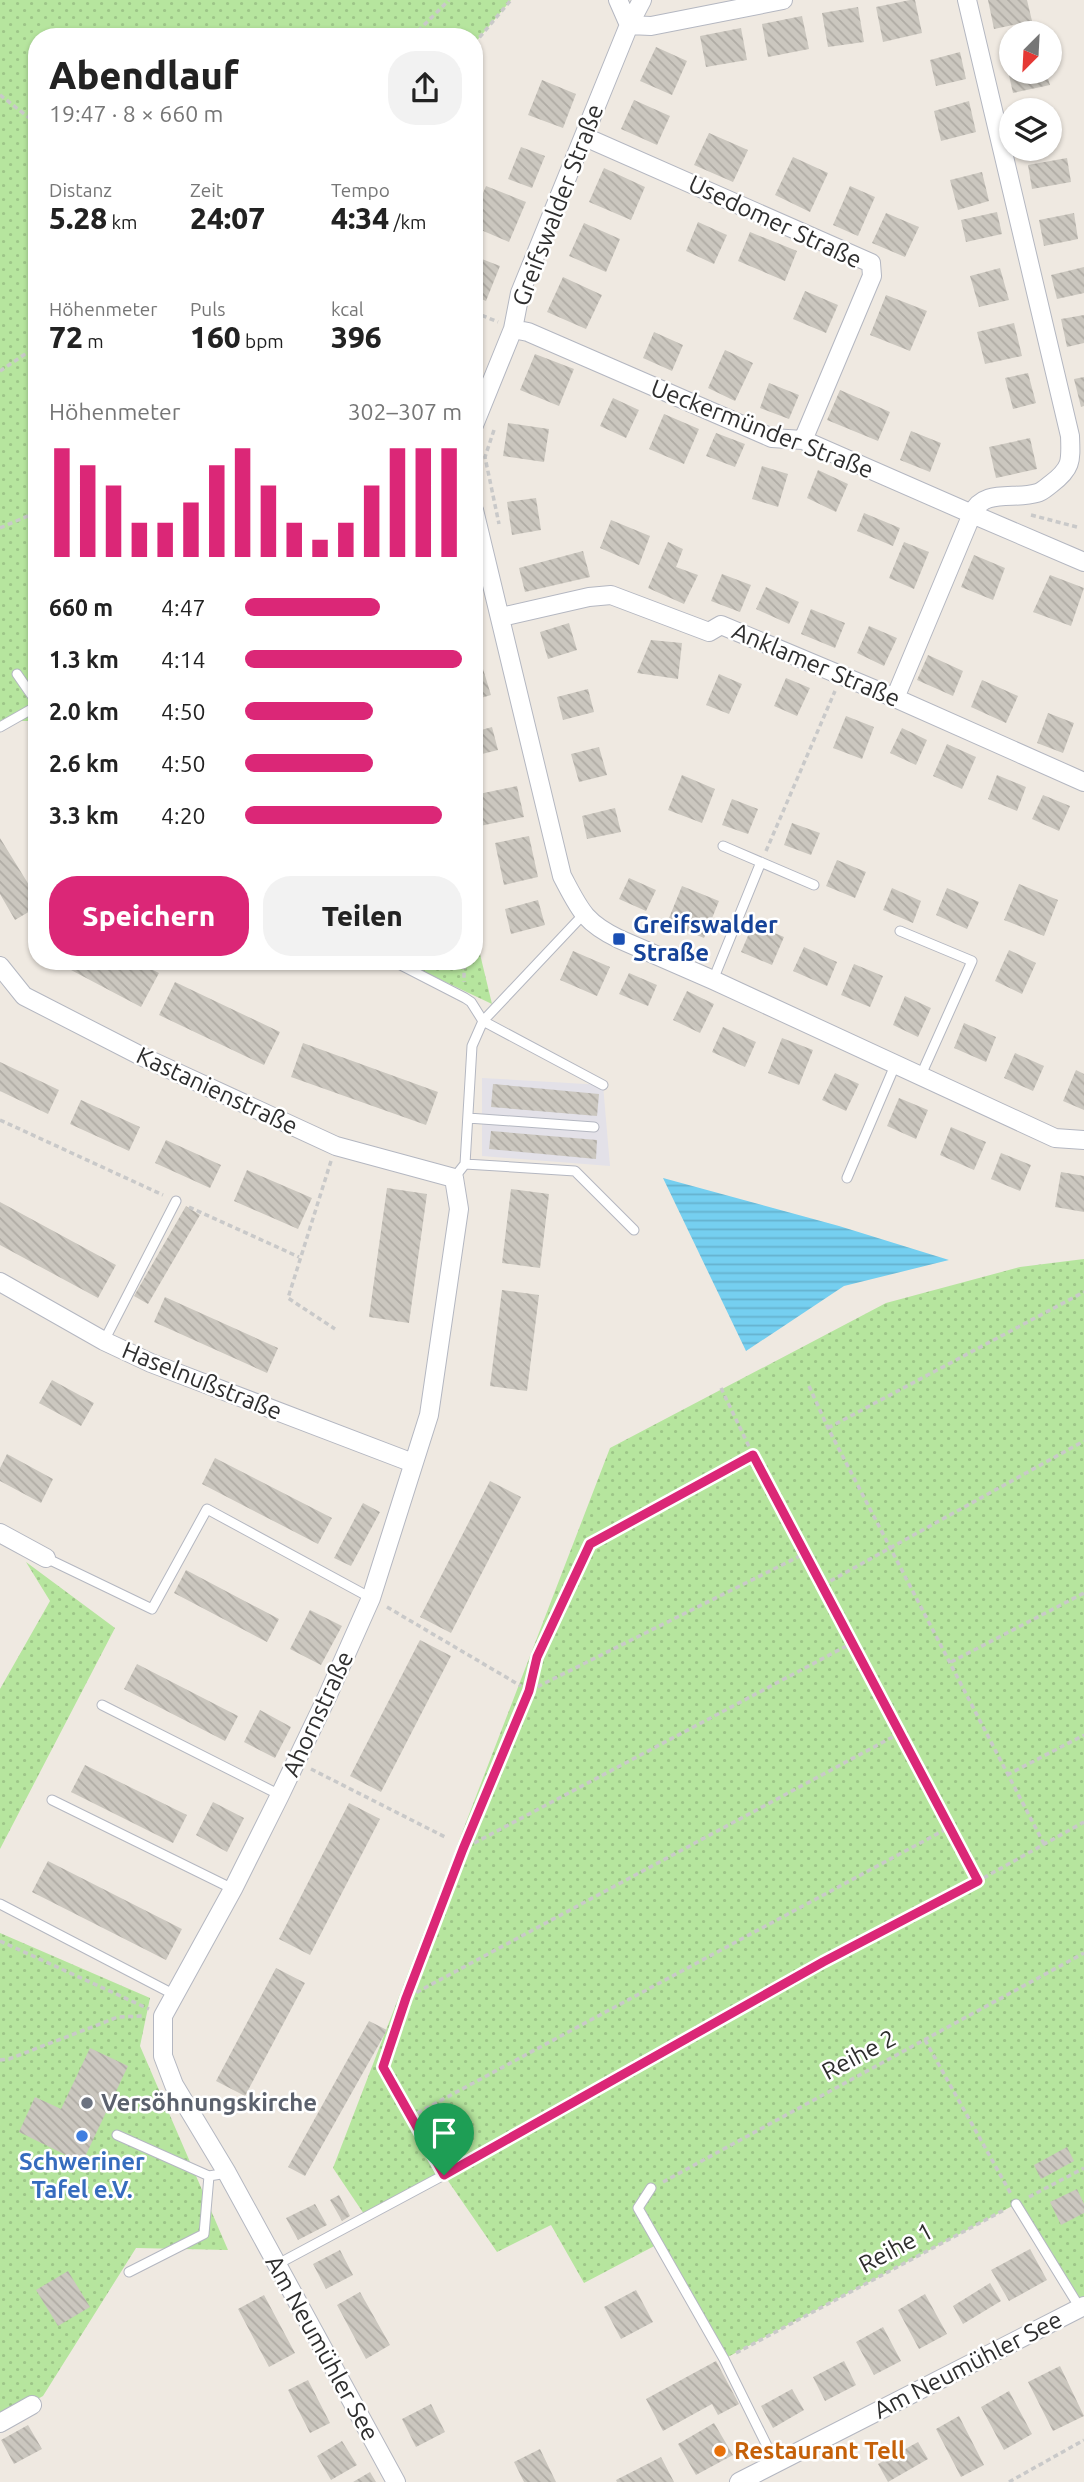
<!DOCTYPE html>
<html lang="de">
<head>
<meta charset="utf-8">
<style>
	body { margin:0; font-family:Ubuntu,sans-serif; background:#f2f2f2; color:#222; height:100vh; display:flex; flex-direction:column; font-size:26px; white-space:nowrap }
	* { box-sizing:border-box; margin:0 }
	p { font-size:23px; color:#767676 }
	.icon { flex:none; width:38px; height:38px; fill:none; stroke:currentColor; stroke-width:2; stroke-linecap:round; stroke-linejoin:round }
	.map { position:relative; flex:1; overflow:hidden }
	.panel { position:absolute; left:28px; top:28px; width:455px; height:942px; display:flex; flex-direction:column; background:#fff; border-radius:28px; box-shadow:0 2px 5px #0004 }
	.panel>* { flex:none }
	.needle { width:46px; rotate:204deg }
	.fabs { position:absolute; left:999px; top:21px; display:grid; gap:14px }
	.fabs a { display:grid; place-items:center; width:63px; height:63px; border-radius:50%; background:#fff; box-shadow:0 2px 5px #0004; font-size:35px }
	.pin { position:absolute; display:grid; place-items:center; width:60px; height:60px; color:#fff; margin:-72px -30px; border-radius:50% 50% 50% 0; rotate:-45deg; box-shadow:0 0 7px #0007 }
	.pin .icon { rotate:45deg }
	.round { display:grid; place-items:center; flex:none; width:74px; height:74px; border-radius:28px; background:#f2f2f2 }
	.summary { display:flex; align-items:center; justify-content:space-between; height:119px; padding:0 21px }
	h1 { font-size:38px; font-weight:800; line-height:52px }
	.figures { display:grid; grid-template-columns:repeat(3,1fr); gap:10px; height:119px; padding:7px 21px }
	.figures div { display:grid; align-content:center }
	.figures b { font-size:30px; font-weight:800 }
	.figures small { font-size:19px; font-weight:400 }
	.figures p { font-size:19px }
	.chart { height:196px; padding:14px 21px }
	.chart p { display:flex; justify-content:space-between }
	.chart svg { width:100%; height:126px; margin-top:7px; stroke:#db2777; stroke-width:6 }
	.button { display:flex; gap:14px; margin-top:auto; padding:14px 21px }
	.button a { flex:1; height:80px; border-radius:28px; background:#db2777; color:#fff; font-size:28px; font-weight:800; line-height:80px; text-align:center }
	.button a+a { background:#f2f2f2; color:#222 }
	ul { padding:0 21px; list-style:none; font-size:23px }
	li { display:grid; grid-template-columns:112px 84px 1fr; align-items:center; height:52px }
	li i { height:18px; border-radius:9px; background:#db2777 }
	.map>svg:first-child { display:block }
	.industrial { fill:#e3e1e8 }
	.green { fill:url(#green-dots) }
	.water { fill:url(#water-rules) }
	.building { fill:url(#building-back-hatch) }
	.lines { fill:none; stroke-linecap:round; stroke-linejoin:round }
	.service-casing { stroke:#b4b7c1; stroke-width:11 }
	.minor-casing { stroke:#b4b7c1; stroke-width:20 }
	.path { stroke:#c9c9c9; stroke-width:3.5; stroke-dasharray:5 3.5; stroke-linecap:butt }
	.service { stroke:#fff; stroke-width:9 }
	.minor { stroke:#fff; stroke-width:18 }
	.route-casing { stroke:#fff; stroke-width:14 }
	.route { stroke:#db2777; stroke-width:9 }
	.transit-dot { fill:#1a4fb4; stroke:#fff; stroke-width:2.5 }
	.worship-dot { fill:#6b7280; stroke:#fff; stroke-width:2.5 }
	.shop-dot { fill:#3f7fe0; stroke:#fff; stroke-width:2.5 }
	.food-dot { fill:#e8710a; stroke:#fff; stroke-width:2.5 }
	.labels { text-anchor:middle; stroke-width:5; stroke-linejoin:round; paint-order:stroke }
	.street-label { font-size:24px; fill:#2e2e2e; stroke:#fff }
	.transit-label { font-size:24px; font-weight:bold; fill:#164399; stroke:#fff; text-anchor:start }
	.worship-label { font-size:24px; font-weight:bold; fill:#5b616d; stroke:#fff; text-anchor:start }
	.shop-label { font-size:24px; font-weight:bold; fill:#366cbe; stroke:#fff }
	.food-label { font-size:24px; font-weight:bold; fill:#c56008; stroke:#fff; text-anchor:start }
</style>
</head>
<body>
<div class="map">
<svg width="1084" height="2482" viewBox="0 0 1084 2482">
	<defs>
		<pattern id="green-dots" width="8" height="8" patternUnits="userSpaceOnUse" patternTransform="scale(1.75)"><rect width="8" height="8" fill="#b6e59e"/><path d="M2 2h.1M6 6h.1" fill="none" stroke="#9dc588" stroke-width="1.8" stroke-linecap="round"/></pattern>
		<pattern id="water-rules" width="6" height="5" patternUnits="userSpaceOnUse" patternTransform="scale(1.75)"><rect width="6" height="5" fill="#75cff0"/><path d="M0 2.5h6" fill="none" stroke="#66b2ce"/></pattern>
		<pattern id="building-back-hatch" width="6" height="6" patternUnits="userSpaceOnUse" patternTransform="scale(1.75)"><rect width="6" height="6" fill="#cbc7bf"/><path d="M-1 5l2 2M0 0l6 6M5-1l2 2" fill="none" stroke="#afaba4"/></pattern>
	</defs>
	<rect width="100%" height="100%" fill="#efe9e1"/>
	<path class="industrial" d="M482,1078L603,1085L610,1166L482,1156Z"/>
	<path class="green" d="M0,0H511L474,44V37H37V721H0Z
		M474,929L492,1004L401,961H474Z
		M1084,1259V2306L1016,2204L724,2359L660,2243L584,2283L551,2225L497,2252L444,2175L366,2217L333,2168L610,1448L886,1303L1020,1267Z
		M26,1562L115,1628L0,1849V1689L50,1601Z
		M0,1933L150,1998L140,2046L228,2250L136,2248L43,2396L0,2420Z"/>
	<path class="water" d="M663,1178L839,1226L949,1260L844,1286L746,1351Z"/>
	<path class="building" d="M910,0H915L922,33L883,42L876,7Z
		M988,0H1027L1032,21L994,29Z
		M858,7L864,42L828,47L822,13Z
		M802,16L809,49L768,57L762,24Z
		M741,28L747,60L706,67L700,36Z
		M656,47L687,61L672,95L640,81Z
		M960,52L966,79L936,86L930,60Z
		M1012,60V72H1046L1050,85L1013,93L1006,62Z
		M542,80L576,94L563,128L528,115Z
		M634,100L670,116L657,145L621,129Z
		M969,101L976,132L941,141L934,111Z
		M1043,102L1045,110H1007V109Z
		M709,133L748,150L733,182L694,165Z
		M521,147L545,156L532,188L508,179Z
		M793,157L828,173L810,212L775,195Z
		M1067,158L1071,182L1032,189L1028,165Z
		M604,168L645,187L631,220L589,202Z
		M982,172L989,201L958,210L950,180Z
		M486,186L526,202L509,242L474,227V215Z
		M850,186L875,197L858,236L833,225Z
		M997,212L1002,234L966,242L961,220Z
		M886,213L919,227L905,257L872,243Z
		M1074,213L1078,239L1044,246L1039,220Z
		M698,222L727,235L714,264L686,251Z
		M584,223L620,239L606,272L569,256Z
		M750,232L797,251L785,281L738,261Z
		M474,256L500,266L486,301L474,296Z
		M1084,267V293L1057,299L1051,275Z
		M1000,268L1009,300L979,307L970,276Z
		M563,277L602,295L586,329L547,312Z
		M805,291L838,305L826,333L793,319Z
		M886,295L927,311L910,351L870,335Z
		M1084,315V343L1067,347L1061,319Z
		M1014,323L1022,356L985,364L977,332Z
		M654,332L683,345L672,371L643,358Z
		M725,350L753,363L735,401L708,388Z
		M535,354L574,369L559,406L520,390Z
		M1028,373L1036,403L1013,409L1005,378Z
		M1084,377V406L1081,407L1074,379Z
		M769,383L799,395L789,419L760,408Z
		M840,390L890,412L878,441L827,420Z
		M613,398L639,410L626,438L600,426Z
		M664,414L699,429L684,464L649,449Z
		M508,423L549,429L544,462L503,456Z
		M911,431L941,443L930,472L900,460Z
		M716,433L745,444L735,467L706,456Z
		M1030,438L1037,469L996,478L989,447Z
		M762,466L788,474L778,507L752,499Z
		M818,470L848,484L836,512L807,498Z
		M536,498L541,530L512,535L507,502Z
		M864,513L900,528L893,546L857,531Z
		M611,520L650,536L639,565L600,548Z
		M668,542L683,549L676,567L698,575L684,604L648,588Z
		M904,542L929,552L914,589L889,578Z
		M583,551L590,577L525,592L519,568Z
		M974,555L1005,568L993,600L961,587Z
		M722,574L751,585L740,612L711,601Z
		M1050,575L1084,588L1071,626L1033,612Z
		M766,587L799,602L789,624L756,609Z
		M811,609L845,623L835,648L801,634Z
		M569,623L577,650L548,659L540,632Z
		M869,626L897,638L884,666L857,653Z
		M651,640L682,643L678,679L637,673Z
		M928,655L963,671L953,696L917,680Z
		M483,669L491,695L474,700V671Z
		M719,674L742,684L729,714L706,705Z
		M786,678L810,688L797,716L774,706Z
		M982,680L1018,696L1006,723L971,707Z
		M588,689L594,712L563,720L557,697Z
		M1048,713L1074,723L1063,753L1037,743Z
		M846,716L874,727L862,759L833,748Z
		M492,727L498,750L474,756V732Z
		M902,728L927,740L916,765L890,753Z
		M947,744L976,757L962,789L933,776Z
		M599,747L607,775L579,782L571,754Z
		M682,775L715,789L702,823L668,810Z
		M997,775L1026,787L1017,811L988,799Z
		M517,786L524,817L480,826L474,795Z
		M1043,795L1070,806L1059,831L1032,819Z
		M732,799L758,809L748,834L722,825Z
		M615,808L621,832L587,839L582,816Z
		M792,823L820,833L811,855L784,845Z
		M529,836L538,877L504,885L495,843Z
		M0,838L37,898V907L15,920L0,894Z
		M837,860L866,872L855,898L826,886Z
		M629,878L656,890L646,911L619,899Z
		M1019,884L1058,900L1044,936L1004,920Z
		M682,886L719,901L704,938L667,923Z
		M892,888L921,901L913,923L883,910Z
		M947,888L979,902L967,929L936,915Z
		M538,900L545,925L511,934L505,909Z
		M753,924L784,937L772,965L741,952Z
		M804,947L837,962L827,986L793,971Z
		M1009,950L1036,963L1022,994L995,981Z
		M573,951L610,967L597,996L560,980Z
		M54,961H135L159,973L141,1007Z
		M854,964L883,976L870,1007L841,995Z
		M629,973L657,985L648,1006L619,994Z
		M175,982L280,1032L264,1065L159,1015Z
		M687,991L714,1004L700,1033L673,1020Z
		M905,996L931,1008L918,1037L893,1025Z
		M964,1023L996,1037L986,1062L954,1048Z
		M723,1027L756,1042L745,1067L712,1052Z
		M782,1038L813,1050L799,1085L768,1073Z
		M303,1043L438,1092L426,1125L291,1077Z
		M1015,1053L1044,1066L1033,1091L1004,1078Z
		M0,1062L59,1090L48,1114L0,1091Z
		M1076,1070L1084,1074V1110L1063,1101Z
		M835,1073L859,1084L846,1111L822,1100Z
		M493,1084L599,1094L597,1116L491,1107Z
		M899,1098L928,1110L916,1139L887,1126Z
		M81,1100L140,1127L129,1151L70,1124Z
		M951,1127L986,1142L974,1170L940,1155Z
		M491,1131L597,1140L596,1159L489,1149Z
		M166,1140L221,1165L210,1188L155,1163Z
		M1001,1153L1031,1165L1020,1191L991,1179Z
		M247,1170L312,1198L298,1229L234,1201Z
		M1061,1172L1084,1176V1212L1055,1207Z
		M387,1188L427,1194L409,1323L369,1317Z
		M511,1189L549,1194L540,1268L502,1263Z
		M0,1202L116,1265L98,1298L0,1245Z
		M186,1206L200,1215L148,1304L134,1296Z
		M502,1290L539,1295L527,1391L490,1386Z
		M165,1297L278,1348L267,1373L154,1322Z
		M52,1380L94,1403L81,1426L39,1403Z
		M7,1454L53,1479L41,1503L0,1481V1468Z
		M215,1458L332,1518L318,1544L202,1484Z
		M490,1481L521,1497L451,1633L420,1617Z
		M363,1503L380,1512L351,1566L334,1558Z
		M186,1570L279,1619L267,1642L174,1593Z
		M310,1610L342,1626L321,1665L290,1649Z
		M420,1640L451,1656L381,1792L350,1776Z
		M137,1664L238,1716L225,1741L124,1689Z
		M260,1710L291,1727L275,1758L244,1742Z
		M85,1765L187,1815L173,1843L71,1792Z
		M213,1802L244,1818L227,1852L196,1835Z
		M349,1803L380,1819L310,1955L279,1939Z
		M48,1861L182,1929L166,1960L32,1892Z
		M276,1968L305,1983L245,2096L216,2081Z
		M369,2021L387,2030L305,2176L288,2167Z
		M90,2048L128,2066L82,2163L19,2132L35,2097L61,2109Z
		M1067,2147L1074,2161L1041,2179L1034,2165Z
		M1077,2189L1084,2204V2213L1061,2225L1050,2202Z
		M339,2195L350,2216L342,2221L330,2200Z
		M315,2204L327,2225L298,2240L286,2218Z
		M1030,2249L1047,2280L1009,2301L991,2270Z
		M340,2250L353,2275L326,2289L313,2264Z
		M68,2271L90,2307L58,2326L36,2290Z
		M990,2283L1001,2301L963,2324L953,2306Z
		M636,2290L653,2322L621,2339L604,2307Z
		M360,2292L390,2345L366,2359L337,2305Z
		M925,2294L947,2334L919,2349L898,2310Z
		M264,2295L295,2353L269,2367L238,2309Z
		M883,2327L901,2361L874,2375L856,2342Z
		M716,2361L739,2404L718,2415L712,2404L663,2431L646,2399Z
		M844,2361L856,2385L825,2401L813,2377Z
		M1060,2366L1084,2416L1053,2431L1028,2382Z
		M308,2380L330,2423L310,2433L288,2390Z
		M792,2389L804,2410L773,2428L761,2406Z
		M1009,2391L1032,2434L1004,2450L981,2407Z
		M431,2404L445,2432L416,2447L402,2419Z
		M959,2416L984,2465L961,2477L936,2429Z
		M714,2423L733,2455L696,2475L678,2444Z
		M28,2425L42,2449L14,2464L1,2440Z
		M342,2441L357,2465L331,2480L317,2456Z
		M918,2442L928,2459L888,2482L878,2464Z
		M540,2449L556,2482H524L514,2462Z
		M661,2457L674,2482H617L616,2480Z
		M370,2472L376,2482H353Z"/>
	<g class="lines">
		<defs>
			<path id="service" d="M17,674L37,703
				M0,727L37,706
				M723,846L814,885
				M900,931L972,961L921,1075
				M393,961L465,998L471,1002L483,1021L603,1085
				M713,980L761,862
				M468,1118L594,1127
				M465,1164L575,1171L634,1230
				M454,1178L465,1164L472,1046L483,1021L583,915
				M847,1178L896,1063
				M104,1341L176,1201
				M46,1558L152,1609L207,1509L371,1598
				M102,1705L280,1795
				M52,1800L233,1889
				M0,1904L173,1994
				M117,2135L209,2176L227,2173
				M651,2188L638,2208L724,2359L775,2462
				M1016,2204L1080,2308
				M276,2265L444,2175
				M129,2272L204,2234L209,2176"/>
			<path id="minor" d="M618,0L629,25
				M629,25L651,26L783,0
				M585,137L871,263L872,276L803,440
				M513,329L528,332L772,438L803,440L972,514C983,488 1014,500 1037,493C1042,492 1047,487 1051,484C1072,468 1071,461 1070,436L967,0
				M474,425L513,329L520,293L629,25L642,0
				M474,510L562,876C580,910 584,922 619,939L713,980L1055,1138L1084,1140
				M501,617L589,597L611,595L709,632L721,625L895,698L1084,782
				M895,698L972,514L1084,562
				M0,966L24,996L143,1057L336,1146L454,1178L459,1209L429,1415L371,1598L327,1697L280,1795L233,1889L163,2016V2056L174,2085L227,2173L396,2482
				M0,1282L104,1341L151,1363L413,1463
				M0,1533L46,1558
				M0,2423L32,2405
				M739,2482L1084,2306"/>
		</defs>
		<use href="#service" class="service-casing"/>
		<use href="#minor" class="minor-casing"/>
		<path class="path" d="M412,37L449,0
			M474,44L511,0
			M0,95L37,124
			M474,312L498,322
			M0,371L37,346
			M494,430L485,457L499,524
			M1031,515L1077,527
			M0,528L37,512
			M766,851L835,691
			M454,961L464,968V982
			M0,1120L163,1195
			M331,1161L288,1298L335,1329
			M189,1207L299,1257
			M809,1386L828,1428L1044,1844
			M721,1388L753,1455L978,1881
			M828,1428L1084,1292
			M823,1585L1084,1441
			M387,1607L521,1686
			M951,1662L1084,1593
			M529,1691L537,1657L590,1544L752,1455
			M311,1769L447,1838
			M1007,1775L1084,1735
			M464,1847L529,1691L806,1553
			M0,1941L149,2009
			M407,1996L463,1849L854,1642
			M925,2040L1011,2194
			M0,2060L9,2059L118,2017L144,2016
			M410,2117L950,1827
			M437,2164L383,2067L406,1998L900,1733
			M455,2169L823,1962L978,1881L1084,1822
			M663,2182L1084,1953
			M1029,2197L1084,2168
			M736,2353L1004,2210
			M1009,2482L1084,2440"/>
		<use href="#service" class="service"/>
		<use href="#minor" class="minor"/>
	</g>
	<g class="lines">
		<defs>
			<path id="route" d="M753,1455L978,1881L823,1962L444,2175L383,2067L406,1998L463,1849L529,1691L537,1657L590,1544Z"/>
		</defs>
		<use href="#route" class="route-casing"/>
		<use href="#route" class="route"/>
	</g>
	<rect class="transit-dot" x="612" y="932" width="14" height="14" rx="3.5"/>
	<circle class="worship-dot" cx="87" cy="2103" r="7"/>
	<circle class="shop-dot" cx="82" cy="2136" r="7"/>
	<circle class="food-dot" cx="720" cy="2451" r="7"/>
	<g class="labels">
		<g class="street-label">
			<text transform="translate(558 205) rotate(-69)" y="8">Greifswalder Straße</text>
			<text transform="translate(775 222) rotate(25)" y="8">Usedomer Straße</text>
			<text transform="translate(762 429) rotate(21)" y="8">Ueckermünder Straße</text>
			<text transform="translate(816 665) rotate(23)" y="8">Anklamer Straße</text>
			<text transform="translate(217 1091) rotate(25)" y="8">Kastanienstraße</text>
			<text transform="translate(202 1381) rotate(22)" y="8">Haselnußstraße</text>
			<text transform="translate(318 1714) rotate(-65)" y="8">Ahornstraße</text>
			<text transform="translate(859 2055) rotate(-28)" y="8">Reihe 2</text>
			<text transform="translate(896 2248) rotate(-28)" y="8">Reihe 1</text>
			<text transform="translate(322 2348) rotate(61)" y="8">Am Neumühler See</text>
			<text transform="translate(968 2365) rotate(-27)" y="8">Am Neumühler See</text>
		</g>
		<g class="transit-label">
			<text x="633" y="933">Greifswalder<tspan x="633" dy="28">Straße</tspan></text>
		</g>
		<g class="worship-label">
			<text x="101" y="2111">Versöhnungskirche</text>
		</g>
		<g class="shop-label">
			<text x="82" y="2170">Schweriner<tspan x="82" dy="28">Tafel e.V.</tspan></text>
		</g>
		<g class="food-label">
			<text x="734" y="2459">Restaurant Tell</text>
		</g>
	</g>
</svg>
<div class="fabs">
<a><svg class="needle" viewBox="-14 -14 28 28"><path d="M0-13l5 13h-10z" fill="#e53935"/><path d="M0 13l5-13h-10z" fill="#767676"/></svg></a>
<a><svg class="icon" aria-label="layers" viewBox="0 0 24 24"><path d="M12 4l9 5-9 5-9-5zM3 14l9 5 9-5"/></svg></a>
</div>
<div class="pin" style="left:444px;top:2175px;background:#1e9e55"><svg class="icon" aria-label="arrive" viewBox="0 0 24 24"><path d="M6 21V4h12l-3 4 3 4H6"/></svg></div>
<section class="panel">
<div class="summary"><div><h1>Abendlauf</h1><p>19:47 · 8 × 660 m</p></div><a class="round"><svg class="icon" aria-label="share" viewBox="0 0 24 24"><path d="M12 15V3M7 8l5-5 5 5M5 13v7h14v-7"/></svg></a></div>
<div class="figures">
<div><p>Distanz</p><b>5.28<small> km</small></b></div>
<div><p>Zeit</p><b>24:07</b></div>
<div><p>Tempo</p><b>4:34<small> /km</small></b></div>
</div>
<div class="figures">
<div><p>Höhenmeter</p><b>72<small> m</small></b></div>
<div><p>Puls</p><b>160<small> bpm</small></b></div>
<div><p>kcal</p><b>396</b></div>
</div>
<div class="chart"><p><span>Höhenmeter</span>302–307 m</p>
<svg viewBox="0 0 160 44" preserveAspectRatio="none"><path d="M5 44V6M15 44V12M25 44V19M35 44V32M45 44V32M55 44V25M65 44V12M75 44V6M85 44V19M95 44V32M105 44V38M115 44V32M125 44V19M135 44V6M145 44V6M155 44V6"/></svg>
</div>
<ul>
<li><b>660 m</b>4:47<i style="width:62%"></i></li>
<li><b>1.3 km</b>4:14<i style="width:100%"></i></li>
<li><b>2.0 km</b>4:50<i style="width:59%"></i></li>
<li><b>2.6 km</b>4:50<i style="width:59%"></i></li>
<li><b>3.3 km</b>4:20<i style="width:91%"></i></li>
</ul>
<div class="button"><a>Speichern</a><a>Teilen</a></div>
</section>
</div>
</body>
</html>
